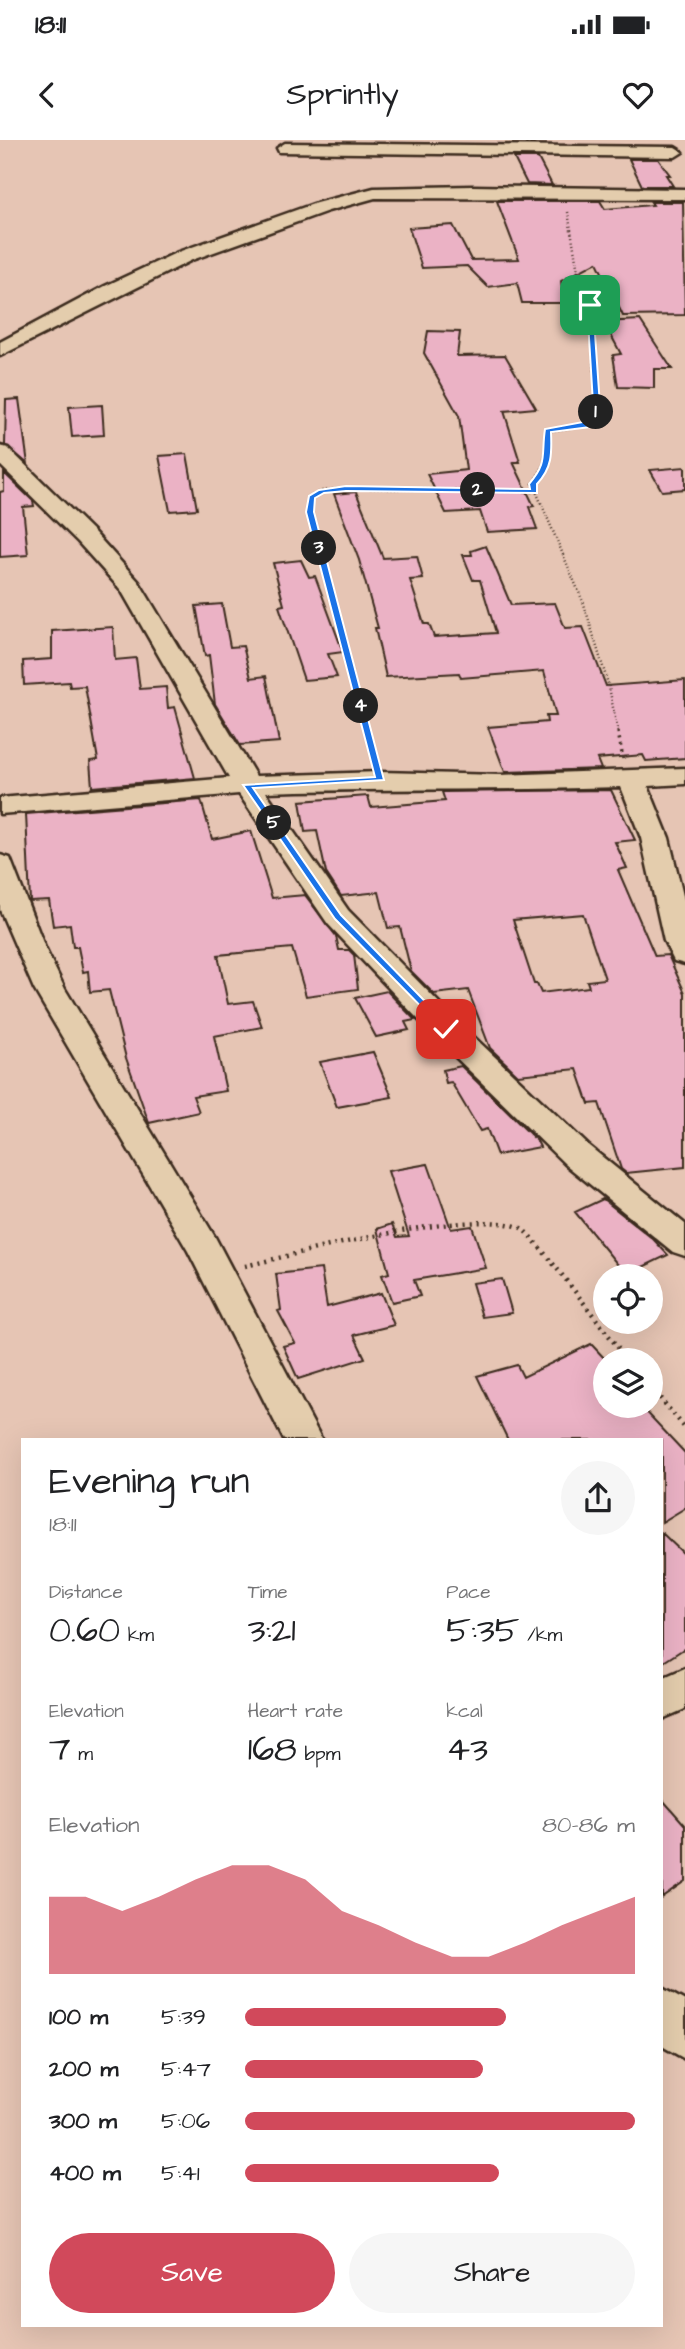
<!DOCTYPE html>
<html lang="en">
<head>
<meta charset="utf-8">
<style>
	body { margin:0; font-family:"Architects Daughter",sans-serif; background:#f6f6f6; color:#202124; height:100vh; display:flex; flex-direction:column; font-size:26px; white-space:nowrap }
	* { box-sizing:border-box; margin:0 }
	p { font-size:23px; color:#757577 }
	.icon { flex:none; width:38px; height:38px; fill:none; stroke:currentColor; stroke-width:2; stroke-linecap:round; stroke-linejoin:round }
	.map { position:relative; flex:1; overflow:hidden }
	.sheet { position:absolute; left:21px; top:1298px; width:642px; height:889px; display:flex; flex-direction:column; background:#fff; border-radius:0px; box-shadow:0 7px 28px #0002 }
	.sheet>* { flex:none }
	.fabs { position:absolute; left:593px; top:1124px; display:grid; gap:14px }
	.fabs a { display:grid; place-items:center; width:70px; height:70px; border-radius:50%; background:#fff; box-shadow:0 7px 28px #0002; font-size:35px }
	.pin { position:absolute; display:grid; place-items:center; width:60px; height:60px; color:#fff; margin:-30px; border-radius:14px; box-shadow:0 4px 10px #0006 }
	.km { position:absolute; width:35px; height:35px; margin:-18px; border-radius:50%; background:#222; color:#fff; font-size:19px; line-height:35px; text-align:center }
	.round { display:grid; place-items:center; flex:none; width:74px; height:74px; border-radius:37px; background:#f6f6f6 }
	.overview { display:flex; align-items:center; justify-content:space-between; height:119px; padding:0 28px }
	h1 { font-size:38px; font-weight:600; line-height:52px }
	.figures { display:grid; grid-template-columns:repeat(3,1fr); gap:10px; height:119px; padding:7px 28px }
	.figures div { display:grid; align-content:center }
	.figures b { font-size:35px; font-weight:600 }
	.figures small { font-size:19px; font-weight:400 }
	.figures p { font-size:19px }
	.chart { height:196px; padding:14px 28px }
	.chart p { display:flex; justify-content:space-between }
	.chart svg { width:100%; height:126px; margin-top:7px; fill:#d1495b; opacity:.7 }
	.button { display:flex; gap:14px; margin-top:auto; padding:14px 28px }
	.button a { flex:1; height:80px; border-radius:42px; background:#d1495b; color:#fff; font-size:28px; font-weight:600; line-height:80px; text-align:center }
	.button a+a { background:#f6f6f6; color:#202124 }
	ul { padding:0 28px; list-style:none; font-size:23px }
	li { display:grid; grid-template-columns:112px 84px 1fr; align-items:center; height:52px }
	li i { height:18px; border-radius:9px; background:#d1495b }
	.status { display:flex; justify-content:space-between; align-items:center; height:49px; padding:0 35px; background:#fff; direction:ltr }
	.status svg { height:19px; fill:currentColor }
	header { display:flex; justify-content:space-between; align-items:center; height:91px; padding:0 28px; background:#fff; font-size:32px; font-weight:600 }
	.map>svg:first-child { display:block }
	.building { fill:#ebb2c5; stroke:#3b2a1e; stroke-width:2; fill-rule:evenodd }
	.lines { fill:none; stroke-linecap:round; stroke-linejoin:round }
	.street-casing { stroke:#3b2a1e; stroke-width:5 }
	.path-far2 { stroke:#3b2a1e; stroke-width:2.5; stroke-dasharray:1 2.5; stroke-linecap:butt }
	.path-far1 { stroke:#3b2a1e; stroke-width:3.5; stroke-dasharray:2 4.5; stroke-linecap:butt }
	.path { stroke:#3b2a1e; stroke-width:4.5; stroke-dasharray:2 5; stroke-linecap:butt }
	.street { fill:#e4cdad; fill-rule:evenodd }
	.route { fill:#1a73e8; stroke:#fff; stroke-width:2 }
</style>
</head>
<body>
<div class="status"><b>18:11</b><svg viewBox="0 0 49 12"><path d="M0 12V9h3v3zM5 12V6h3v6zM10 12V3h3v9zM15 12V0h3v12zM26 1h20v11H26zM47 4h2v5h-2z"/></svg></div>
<header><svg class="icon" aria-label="back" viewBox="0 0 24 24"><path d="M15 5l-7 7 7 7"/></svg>Sprintly<svg class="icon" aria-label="heart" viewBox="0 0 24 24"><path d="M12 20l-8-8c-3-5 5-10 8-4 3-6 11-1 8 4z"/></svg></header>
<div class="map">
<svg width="685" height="2209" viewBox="0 0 685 2209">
	<rect width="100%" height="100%" fill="#e6c5b4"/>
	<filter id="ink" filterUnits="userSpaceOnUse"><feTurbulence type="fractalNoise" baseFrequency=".0143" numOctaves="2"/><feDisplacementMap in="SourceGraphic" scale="14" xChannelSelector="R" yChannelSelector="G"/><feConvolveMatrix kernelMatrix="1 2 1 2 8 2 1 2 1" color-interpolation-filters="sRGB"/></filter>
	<g filter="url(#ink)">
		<path class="building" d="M514,18H538L552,45L527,44Z
			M629,19H658L670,35H666L673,46H642Z
			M497,61H600L605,69L653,65L651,62H683L685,175L623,176L597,122L561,141L564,163H522L517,143L488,147L467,126L422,128L409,88L453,85L471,120L519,119Z
			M640,180L672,229H654V248L618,247L613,215L621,214L604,182Z
			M428,191L460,192L457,216L505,215L536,268L504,271L520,322H513L534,366L529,367L537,389L487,392L480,371L446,373L427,334L466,330L459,276L424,213Z
			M19,259L28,324L5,305L6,260Z
			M102,265L104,295L72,297L69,267Z
			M187,314L197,369L170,371L159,316Z
			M685,327V349L662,351L650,330Z
			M4,333L33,361L34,366L23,367L28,415L0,417V352L4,351Z
			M356,352L383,418L417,416L423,439L410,440L424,484H429L434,497L496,493L480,440H473L463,415H472L471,411L486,406L511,465L555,463L565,488L583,487L606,546L685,540V618L646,621L643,615L597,619L601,629L505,632L488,587L547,582L546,576H556L544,531L461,538L459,533L386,537L375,488H378L359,420L334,354Z
			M301,420L309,437L315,436L343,512L328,514L337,537L304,540L279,466L284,465L273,423Z
			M222,464L230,507L243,506L251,538L266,536L279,602L240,605L215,564L209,515L205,516L196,466Z
			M113,487L115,520L136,518L140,549L166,547L168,568L175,567L195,638L92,647L90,621L98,620L85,546L70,547L69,542L24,545L23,521L52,519V491Z
			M611,650L635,700L615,702L627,728L618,730L655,816L668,815L685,853V1027L626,1033L621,1029L599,963L589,964L577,929L518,935L490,908L468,850L434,854L411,831L400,787L388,788L379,752L341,756L326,733L317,691L305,692L300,661L368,656L371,667L445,661L442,652H445ZM583,774L605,839L587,841L589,847L541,853L537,844H534L513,780Z
			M201,660L212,699L251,691L272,758L305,755L336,796L339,810H349L354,815L358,849L306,856L292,808L218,815L228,864L253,861L262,887L214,896L226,951L193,956L199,972L149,983L126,918L109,850L90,852L88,831L83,832L78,807H73L70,784L53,786L49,760L30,761L26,674Z
			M387,851L415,880L405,882L409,890L376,897L355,858Z
			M373,912L392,957L337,967L320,922Z
			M461,926L537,1001L540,1007L497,1015L487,989L480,991L451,942L446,943L443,930Z
			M428,1024L451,1089L472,1086L486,1128L414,1140L420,1156L392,1162L382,1135L389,1133L377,1089L392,1084L397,1097L409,1096L388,1031Z
			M603,1059L653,1099L668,1115L626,1135L575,1072Z
			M321,1129L327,1167L381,1153L394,1185L354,1195L365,1218L298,1239L283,1206L295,1203L278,1171L281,1170L276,1134Z
			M502,1139L512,1173L482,1177L472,1143Z
			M591,1204L606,1220V1265H640L685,1313V1368L662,1382V1300H508L477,1236L517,1225L523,1237Z
			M662,1393L685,1415V1508L662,1523Z
			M662,1659L685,1685V1741L662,1757Z"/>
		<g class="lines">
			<defs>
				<path id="street" d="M285,3L675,7L683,12L675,17L279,12L277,8Z
					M472,46L685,49V59L375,58L328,71L192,120L0,216V202L105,146L178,112L316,63L374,48Z
					M0,306L8,308L94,392L139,442L256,636L380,632L500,635L685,628V644L648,646L669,698L685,764V824L674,821L664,801L641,698L621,647C502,651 384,648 266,652L348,770L457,881L589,1006L685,1084V1116L673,1112L565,1024L435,897L328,784L239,654L0,674V658L229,638L121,450L78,402L0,325Z
					M0,715L10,718L45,808L65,849L215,1097L322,1300H284L188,1111L34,849L0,770Z
					M685,1528V1569L662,1579V1538Z
					M662,1848L685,1861V1919L662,1906Z"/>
			</defs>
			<use href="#street" class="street-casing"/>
			<path class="path-far2" d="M568,72L579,138L590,165L598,280L590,285L548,291L544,325L533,344L584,464L609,547L618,593
				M367,593L310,372L311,357L322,351L346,348L534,352"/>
			<path class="path-far1" d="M367,592L374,619
				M618,592L623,619"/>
			<path class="path" d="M245,1126C302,1113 472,1066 521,1088C534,1095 612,1201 628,1220
				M651,1247L685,1288"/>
			<use href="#street" class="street"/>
		</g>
	</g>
	<path class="route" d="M590,163L593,165L601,280L590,287L551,292C552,314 552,328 537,344V353L346,351L324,353L315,358L314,372L384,640L253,648L341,775L450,887V891L446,892L335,779L243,645L375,637L306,372L309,356L319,350L346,346L530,349L529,344C548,322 541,315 545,289L594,280L587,165Z"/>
</svg>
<div class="fabs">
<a><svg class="icon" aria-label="locate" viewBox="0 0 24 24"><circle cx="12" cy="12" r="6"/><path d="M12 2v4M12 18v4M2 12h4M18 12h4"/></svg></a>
<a><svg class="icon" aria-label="layers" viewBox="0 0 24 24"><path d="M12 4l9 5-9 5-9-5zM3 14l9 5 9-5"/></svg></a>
</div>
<div class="pin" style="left:590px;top:165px;background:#1e9e55"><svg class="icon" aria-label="arrive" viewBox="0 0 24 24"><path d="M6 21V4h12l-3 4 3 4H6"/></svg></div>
<div class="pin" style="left:446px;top:889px;background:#d93025"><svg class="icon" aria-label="check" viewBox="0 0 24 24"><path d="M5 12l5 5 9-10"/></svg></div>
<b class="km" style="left:596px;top:272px">1</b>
<b class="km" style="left:478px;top:350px">2</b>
<b class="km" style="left:319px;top:408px">3</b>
<b class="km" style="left:361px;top:566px">4</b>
<b class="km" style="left:274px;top:683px">5</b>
<section class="sheet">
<div class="overview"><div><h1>Evening run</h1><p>18:11</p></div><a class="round"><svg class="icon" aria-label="share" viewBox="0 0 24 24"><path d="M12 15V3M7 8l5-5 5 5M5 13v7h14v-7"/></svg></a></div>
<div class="figures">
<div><p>Distance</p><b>0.60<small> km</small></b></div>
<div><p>Time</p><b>3:21</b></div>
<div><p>Pace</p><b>5:35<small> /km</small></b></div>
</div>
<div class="figures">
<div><p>Elevation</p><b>7<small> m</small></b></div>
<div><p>Heart rate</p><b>168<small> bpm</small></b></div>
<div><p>kcal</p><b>43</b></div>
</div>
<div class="chart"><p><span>Elevation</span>80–86 m</p>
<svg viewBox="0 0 160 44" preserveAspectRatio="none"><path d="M0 44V17L10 17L20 22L30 17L40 11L50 6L60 6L70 11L80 22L90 27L100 33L110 38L120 38L130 33L140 27L150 22L160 17V44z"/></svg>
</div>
<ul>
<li><b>100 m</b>5:39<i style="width:67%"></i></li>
<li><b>200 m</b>5:47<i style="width:61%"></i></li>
<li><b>300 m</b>5:06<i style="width:100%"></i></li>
<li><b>400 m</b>5:41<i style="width:65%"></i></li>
</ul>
<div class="button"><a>Save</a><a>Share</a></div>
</section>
</div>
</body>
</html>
